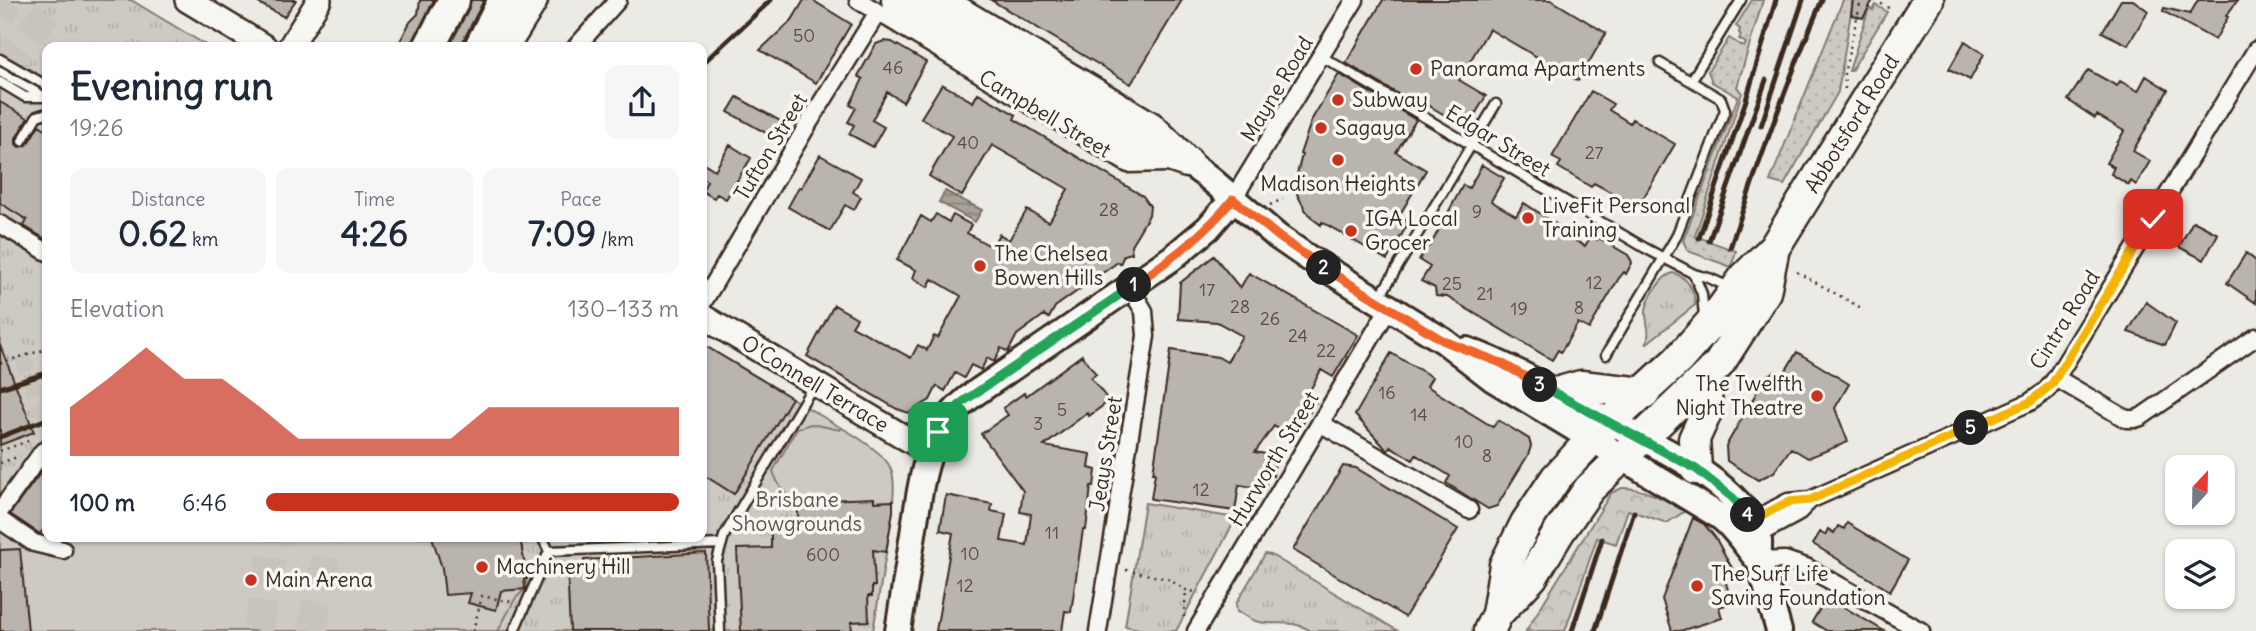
<!DOCTYPE html>
<html lang="en">
<head>
<meta charset="utf-8">
<style>
	body { margin:0; font-family:Delius,sans-serif; background:#f6f6f7; color:#1f2937; height:100vh; display:flex; flex-direction:column; font-size:26px; white-space:nowrap }
	* { box-sizing:border-box; margin:0 }
	p { font-size:23px; color:#747a83 }
	.icon { flex:none; width:38px; height:38px; fill:none; stroke:currentColor; stroke-width:2; stroke-linecap:round; stroke-linejoin:round }
	.map { position:relative; flex:1; overflow:hidden }
	.details { position:absolute; left:42px; top:42px; width:665px; height:500px; display:flex; flex-direction:column; background:#fff; border-radius:14px; box-shadow:0 2px 5px #0004 }
	.details>* { flex:none }
	.needle { width:46px; rotate:22deg }
	.buttons { position:absolute; left:2165px; top:455px; display:grid; gap:14px }
	.buttons a { display:grid; place-items:center; width:70px; height:70px; border-radius:14px; background:#fff; box-shadow:0 2px 5px #0004; font-size:35px }
	.pin { position:absolute; display:grid; place-items:center; width:60px; height:60px; color:#fff; margin:-30px; border-radius:14px; box-shadow:0 4px 10px #0006 }
	.km { position:absolute; width:35px; height:35px; margin:-18px; border-radius:50%; background:#222; color:#fff; font-size:19px; line-height:35px; text-align:center }
	.round { display:grid; place-items:center; flex:none; width:74px; height:74px; border-radius:14px; background:#f6f6f7 }
	.headline { display:flex; align-items:center; justify-content:space-between; height:119px; padding:0 28px }
	h1 { font-size:38px; font-weight:800; line-height:52px }
	.stats { display:grid; grid-template-columns:repeat(3,1fr); gap:10px; height:119px; padding:7px 28px }
	.stats div { display:grid; align-content:center; border-radius:14px; background:#f6f6f7; text-align:center }
	.stats b { font-size:35px; font-weight:800 }
	.stats small { font-size:19px; font-weight:400 }
	.stats p { font-size:19px }
	.chart { height:196px; padding:14px 28px }
	.chart p { display:flex; justify-content:space-between }
	.chart svg { width:100%; height:126px; margin-top:7px; fill:#c8321e; opacity:.7 }
	ul { padding:0 28px; list-style:none; font-size:23px }
	li { display:grid; grid-template-columns:112px 84px 1fr; align-items:center; height:52px }
	li i { height:18px; border-radius:9px; background:#c8321e }
	.map>svg:first-child { display:block }
	.grass { fill:url(#grass-dots); stroke:#847a71; stroke-width:2 }
	.forest { fill:url(#forest-crowns); stroke:#847a71; stroke-width:2 }
	.park { fill:url(#park-tufts); stroke:#847a71; stroke-width:2 }
	.pitch { fill:#cdcac4; stroke:#847a71; stroke-width:2 }
	.water { fill:url(#water-rules); stroke:#7c7167; stroke-width:2 }
	.building { fill:#bab4ae; stroke:#3b2a1e; stroke-width:2 }
	.lines { fill:none; stroke-linecap:round; stroke-linejoin:round }
	.street-tunnel { stroke:#c8c4bd; stroke-width:16; stroke-dasharray:16 8; stroke-linecap:butt }
	.highway-tunnel { stroke:#c8c4bd; stroke-width:30; stroke-dasharray:30 15; stroke-linecap:butt }
	.lane-casing { stroke:#3b2a1e; stroke-width:13 }
	.street-casing { stroke:#3b2a1e; stroke-width:21 }
	.secondary-casing { stroke:#3b2a1e; stroke-width:28 }
	.primary-casing { stroke:#3b2a1e; stroke-width:30 }
	.highway-casing { stroke:#3b2a1e; stroke-width:35 }
	.path { stroke:#3b2a1e; stroke-width:2.5; stroke-dasharray:2 5; stroke-linecap:butt }
	.lane { stroke:#f6f6f2; stroke-width:8 }
	.street { stroke:#f6f6f2; stroke-width:16 }
	.secondary { stroke:#f6f6f2; stroke-width:23 }
	.primary { stroke:#f6f6f2; stroke-width:24 }
	.highway { stroke:#f6f6f2; stroke-width:30 }
	.rail { stroke:#3b2a1e; stroke-width:5 }
	.split-1-casing { stroke:#fff; stroke-width:14 }
	.split-2-casing { stroke:#fff; stroke-width:14 }
	.split-3-casing { stroke:#fff; stroke-width:14 }
	.split-4-casing { stroke:#fff; stroke-width:14 }
	.split-5-casing { stroke:#fff; stroke-width:14 }
	.split-6-casing { stroke:#fff; stroke-width:14 }
	.split-1 { stroke:#22a559; stroke-width:9 }
	.split-2 { stroke:#f0652b; stroke-width:9 }
	.split-3 { stroke:#f0652b; stroke-width:9 }
	.split-4 { stroke:#22a559; stroke-width:9 }
	.split-5 { stroke:#f5b400; stroke-width:9 }
	.split-6 { stroke:#f5b400; stroke-width:9 }
	.poi-dot { fill:#c8321e; stroke:#f6f6f2; stroke-width:2.5 }
	.labels { text-anchor:middle; stroke-width:7; stroke-linejoin:round; paint-order:stroke }
	.number-label { font-size:18px; fill:#5b4c42 }
	.poi-label { font-size:21px; fill:#3b2a1e; stroke:#f6f6f2; text-anchor:start }
	.street-label { font-size:21px; fill:#3b2a1e; stroke:#f6f6f2 }
	.park-label { font-size:21px; fill:#605248; stroke:#f6f6f2 }
</style>
</head>
<body>
<div class="map">
<svg width="2256" height="631" viewBox="0 0 2256 631">
	<defs>
		<pattern id="grass-dots" width="8" height="8" patternUnits="userSpaceOnUse" patternTransform="scale(1.75)"><rect width="8" height="8" fill="#cdcac4"/><path d="M2 2h.1M6 6h.1" fill="none" stroke="#b1aea8" stroke-width="1.8" stroke-linecap="round"/></pattern>
		<pattern id="forest-crowns" width="20" height="18" patternUnits="userSpaceOnUse" patternTransform="scale(1.75)"><rect width="20" height="18" fill="#cdcac4"/><path d="M2 6a3 3 0 1 1 6 0M12 15a3 3 0 1 1 6 0" fill="none" stroke="#b1aea8"/></pattern>
		<pattern id="park-tufts" width="24" height="20" patternUnits="userSpaceOnUse" patternTransform="scale(1.75)"><rect width="24" height="20" fill="#cdcac4"/><path d="M3 7l-1-3M5 7V3M7 7l1-3M15 17l-1-3M17 17v-4M19 17l1-3" fill="none" stroke="#b1aea8"/></pattern>
		<pattern id="water-rules" width="6" height="5" patternUnits="userSpaceOnUse" patternTransform="scale(1.75)"><rect width="6" height="5" fill="#a8a198"/><path d="M0 2.5h6" fill="none" stroke="#8a837b"/></pattern>
	</defs>
	<rect width="100%" height="100%" fill="#ebeae5"/>
	<filter id="ink" filterUnits="userSpaceOnUse"><feTurbulence type="fractalNoise" baseFrequency=".0143" numOctaves="2"/><feDisplacementMap in="SourceGraphic" scale="14" xChannelSelector="R" yChannelSelector="G"/><feConvolveMatrix kernelMatrix="1 2 1 2 8 2 1 2 1" color-interpolation-filters="sRGB"/></filter>
	<g filter="url(#ink)">
		<path class="grass" d="M1752,0H1763L1737,87L1742,93L1695,236L1736,251L1731,267L1688,251L1683,241L1738,97L1712,82L1708,71L1729,38L1744,47L1746,43L1739,39L1741,35L1739,33L1740,29L1736,26Z
			M1843,0H1853L1838,92L1784,185L1770,181Z
			M1876,5L1887,12L1851,71H1849L1869,8L1873,10Z"/>
		<path class="forest" d="M1622,488C1643,487 1668,501 1685,511L1667,523L1628,510L1616,544L1597,538L1565,631H1526L1611,493Z"/>
		<path class="park" d="M0,0H131L209,47H47V537H702V344L858,438L890,467L893,477V511L873,631H0Z
			M1673,273C1688,277 1695,291 1695,305L1646,344C1652,331 1645,323 1646,310C1648,298 1661,276 1673,273Z
			M1145,503L1236,518L1176,631H1149L1125,626Z
			M1265,554L1271,555L1398,631H1311C1288,617 1271,628 1253,620C1247,617 1244,614 1237,612L1236,604Z"/>
		<path class="pitch" d="M811,424L840,430L842,428C856,436 883,452 890,467C895,477 894,491 893,501L874,502V499C860,499 806,504 797,500C784,496 777,483 773,471L797,428Z
			M47,461V537H520L527,579L525,589L515,599L498,631H0V532L3,513L38,464Z"/>
		<path class="water" d="M945,191L982,210L975,222L939,202Z"/>
		<path class="building" d="M253,0H296L284,17Z
			M420,0H434L414,39L412,47H397L410,22L418,14Z
			M471,0H484L464,39L463,47H449L469,8Z
			M804,0H812L851,24L816,83L760,50L792,20Z
			M991,0H1182L1131,84Z
			M1383,0H1551L1606,33L1578,81L1489,29L1459,80L1486,96L1467,128L1426,104L1423,109L1346,63Z
			M1853,0H1873L1863,18L1851,15Z
			M2121,0H2133L2148,11L2128,45L2102,32Z
			M2198,0H2238L2226,16L2228,17L2215,40L2163,11L2164,8L2190,14Z
			M884,41L892,42L926,62L903,102L887,92L872,120L884,127L873,147L849,134L854,125L848,122L856,108L850,105L863,79L858,76L876,44Z
			M1965,41L1984,54L1970,80L1949,69Z
			M2088,70L2117,86L2120,81L2138,91L2146,76L2168,90L2133,151L2150,161L2136,185L2131,181L2129,185L2111,174L2114,167L2106,163L2124,131L2097,115L2095,118L2068,100Z
			M1339,74L1416,120L1396,152L1426,170L1399,216L1409,222L1387,260L1322,222L1321,225L1313,219L1306,211L1297,194V174L1302,155L1300,154L1312,119Z
			M942,84L973,102L978,93L1016,115L1014,119L1143,196L1150,206L1149,215L1131,245L1132,253L1124,255L1120,264L1118,262L1055,307L1049,318L1044,315L1017,335L1008,352L1001,348L994,362L987,358L981,370L971,365L964,378L955,373L945,391L937,386L930,400L909,413L897,409L807,356L834,305L857,318L852,326L911,358L918,345L927,350L934,336L938,338L961,296L932,279L928,287L913,278L916,270L897,260L921,216L931,222L936,214L949,222L953,215L971,225L967,233L992,247L999,234L1009,240L1027,210L1049,222L1068,189L992,145L962,196L929,176L952,136L921,118Z
			M1591,91L1613,104L1609,110L1630,123L1632,119L1675,144L1638,207L1594,183L1591,187L1558,167L1561,162L1552,157Z
			M737,97L784,123L775,138L728,112Z
			M0,102L28,118L16,138V144L19,147L27,145L39,125L47,130V240L24,226L27,220L0,203Z
			M730,145L751,158L726,199L717,194L714,198L702,191L707,181L702,178V162L715,170Z
			M820,155L861,178L853,192L861,197L854,210L845,205L830,231L788,207L799,187L801,188Z
			M1482,165L1504,178L1491,201L1516,216L1524,203L1565,230L1563,234L1585,246L1591,236L1597,240L1599,238L1628,255L1631,260L1632,263L1626,274L1624,272L1619,278L1589,329L1578,323L1561,352L1558,350L1552,360L1447,297L1436,296L1435,288L1421,281L1430,267L1419,260L1428,245L1430,246L1463,185L1469,188Z
			M2193,221L2218,234L2204,260L2179,247Z
			M2246,253L2256,261V303L2227,283Z
			M1214,256L1240,288L1249,273L1358,335L1333,377L1321,370L1308,394L1318,399L1294,438L1274,426L1255,452L1276,456L1273,476L1267,475L1265,489L1239,485L1235,511L1151,499L1155,473H1153L1171,350L1218,357L1227,362L1242,336L1217,322L1178,319L1180,283Z
			M2146,302L2176,323L2165,345L2128,332Z
			M702,344L792,398L734,494L702,474Z
			M0,345L34,432L0,445Z
			M1797,352L1849,384L1835,408L1848,442L1808,458L1791,448L1774,472L1758,480L1727,461L1726,446L1766,376L1777,371L1783,375Z
			M1391,353L1432,377L1427,386L1449,400L1493,427L1498,420L1529,439L1531,446L1528,455L1497,506L1488,509L1446,483L1450,476L1416,455L1413,460L1390,446L1388,451L1387,450L1355,415Z
			M1082,355L1096,374L1091,378L1109,401L1089,416L1087,413L1044,446L1091,454L1089,468L1096,470L1094,486H1091L1086,530H1083L1071,612L1065,611L1062,631H936L953,533L940,530L946,495L992,504L991,511L1006,514L1001,541L1027,545L1031,514L1020,512L1023,491L981,434L1008,415L1003,408L1024,393L1026,396Z
			M1343,466L1356,468L1458,529L1405,617L1293,550Z
			M44,468L47,470V524L40,534L10,514Z
			M874,498V502L893,501V511L886,552L873,550L875,586H872V596H868L869,621L851,622L852,631H741L737,549L771,548V527L798,526V501Z
			M1693,518L1704,524L1715,537L1733,570L1723,573L1732,603L1719,607L1722,618L1680,631H1672L1662,599Z
			M1847,523L1908,560L1890,591L1813,544L1820,532L1825,535L1828,529L1834,533L1838,526L1844,529Z
			M432,537H520L527,579H524L525,589L501,591L496,610L468,603L471,593L445,595L442,568Z
			M20,549L28,631H0V550Z
			M706,553L709,631H570L567,566H584V560Z
			M1827,597L1884,631H1827L1812,622Z"/>
		<g class="lines">
			<path class="street-tunnel" d="M22,356L47,425"/>
			<path class="highway-tunnel" d="M0,14L11,0
				M0,69L58,0
				M258,631L275,537
				M312,631L329,537"/>
			<defs>
				<path id="lane" d="M1321,56L1645,248L1694,274L1709,278L1729,287
					M0,59L47,86
					M0,72L45,97
					M1691,81L1741,0
					M0,82L25,97H44
					M22,141L37,116L47,113
					M1694,274L1702,294L1704,317
					M1379,298L1496,104
					M1606,355L1676,237L1725,110L1721,99L1660,63
					M542,537L549,551
					M549,551L721,544
					M514,631L549,551
					M720,631L717,561L724,536L813,386"/>
				<path id="street" d="M858,0L1128,164L1167,163
					M576,47L618,0
					M1233,199L1355,0
					M0,224L47,252
					M702,304L810,121L878,12
					M2056,378L2126,419H2135L2141,417L2256,337
					M1320,423L1469,510
					M0,511L43,451L47,450
					M0,520L34,543L63,550
					M1744,525L1788,502L1810,500L2030,402L2046,391L2056,378L2256,50
					M1751,538L1796,514L1810,500
					M1759,561L1785,560L1806,567L1921,631
					M1098,631L1146,336L1144,311L1130,288
					M1196,631L1389,308"/>
				<path id="secondary" d="M187,0L265,47
					M290,47L319,0
					M702,316L929,452"/>
				<path id="primary" d="M1187,162L1208,177L1278,237L1307,257L1444,341L1493,379L1719,516C1736,528 1745,546 1759,561
					M1467,350C1513,367 1554,392 1597,415C1644,440 1727,475 1753,523C1764,543 1756,547 1760,564C1766,586 1773,609 1779,631
					M898,631C903,599 908,566 913,534C922,479 925,429 974,394L1172,258L1208,228L1233,199"/>
				<path id="highway" d="M897,0L1139,146L1187,162
					M938,0L1150,127L1181,157
					M429,47L454,0
					M480,47L504,0
					M503,47L532,0
					M1556,393L1581,386L1644,393
					M1696,469L1694,439L1705,415L1708,376
					M1497,614L1532,577L1559,532L1589,489L1719,364L1765,292L1774,248
					M1489,631L1497,614L1505,565L1526,523L1556,478L1592,439L1678,360L1715,318L1744,278L1774,248L1928,0"/>
			</defs>
			<use href="#lane" class="lane-casing"/>
			<use href="#street" class="street-casing"/>
			<use href="#secondary" class="secondary-casing"/>
			<use href="#primary" class="primary-casing"/>
			<use href="#highway" class="highway-casing"/>
			<path class="path" d="M1875,0L1892,10
				M1845,89L1844,74L1861,0
				M1270,205L1283,199
				M1797,272L1863,309
				M0,363L47,349
				M0,451L31,440
				M0,463L20,456
				M1126,570L1168,579L1186,590L1199,593
				M1184,617L1186,590
				M473,631L482,596L512,602"/>
			<use href="#lane" class="lane"/>
			<use href="#street" class="street"/>
			<use href="#secondary" class="secondary"/>
			<use href="#primary" class="primary"/>
			<use href="#highway" class="highway"/>
			<path class="rail" d="M702,64L771,0
				M1761,126L1803,0
				M1699,238L1746,100L1776,0
				M1709,241L1766,80
				M1730,248C1758,164 1787,81 1822,0
				M0,388L47,373
				M0,437L47,419
				M1572,631L1602,539
				M1595,631L1634,512"/>
		</g>
	</g>
	<g class="lines" filter="url(#ink)">
		<defs>
			<path id="split-1" d="M938,432L952,412L964,401L1134,285"/>
			<path id="split-2" d="M1134,285C1171,259 1205,234 1233,199L1279,237L1324,268"/>
			<path id="split-3" d="M1324,268L1444,341L1501,363L1540,385"/>
			<path id="split-4" d="M1540,385L1696,469L1733,498L1748,515"/>
			<path id="split-5" d="M1748,515L1752,521L1788,502L1810,500L1971,428"/>
			<path id="split-6" d="M1971,428L2030,402L2052,384L2153,219"/>
		</defs>
		<use href="#split-1" class="split-1-casing"/>
		<use href="#split-2" class="split-2-casing"/>
		<use href="#split-3" class="split-3-casing"/>
		<use href="#split-4" class="split-4-casing"/>
		<use href="#split-5" class="split-5-casing"/>
		<use href="#split-6" class="split-6-casing"/>
		<use href="#split-1" class="split-1"/>
		<use href="#split-2" class="split-2"/>
		<use href="#split-3" class="split-3"/>
		<use href="#split-4" class="split-4"/>
		<use href="#split-5" class="split-5"/>
		<use href="#split-6" class="split-6"/>
	</g>
	<g class="poi-dot">
		<circle cx="1416" cy="69" r="7"/>
		<circle cx="1338" cy="100" r="7"/>
		<circle cx="1321" cy="128" r="7"/>
		<circle cx="1338" cy="160" r="7"/>
		<circle cx="1528" cy="218" r="7"/>
		<circle cx="1351" cy="231" r="7"/>
		<circle cx="980" cy="266" r="7"/>
		<circle cx="1817" cy="396" r="7"/>
		<circle cx="482" cy="567" r="7"/>
		<circle cx="251" cy="580" r="7"/>
		<circle cx="1697" cy="586" r="7"/>
	</g>
	<g class="labels">
		<g class="number-label">
			<text x="804" y="42">50</text>
			<text x="893" y="74">46</text>
			<text x="968" y="149">40</text>
			<text x="1594" y="159">27</text>
			<text x="1109" y="216">28</text>
			<text x="1477" y="218">9</text>
			<text x="1594" y="289">12</text>
			<text x="1452" y="290">25</text>
			<text x="1207" y="296">17</text>
			<text x="1485" y="300">21</text>
			<text x="1240" y="313">28</text>
			<text x="1579" y="314">8</text>
			<text x="1519" y="315">19</text>
			<text x="1270" y="325">26</text>
			<text x="1298" y="342">24</text>
			<text x="1326" y="357">22</text>
			<text x="1387" y="399">16</text>
			<text x="1062" y="416">5</text>
			<text x="1419" y="421">14</text>
			<text x="1038" y="430">3</text>
			<text x="1464" y="448">10</text>
			<text x="1487" y="462">8</text>
			<text x="1201" y="496">12</text>
			<text x="1052" y="539">11</text>
			<text x="970" y="560">10</text>
			<text x="823" y="561">600</text>
			<text x="965" y="592">12</text>
		</g>
		<g class="poi-label">
			<text x="1430" y="76">Panorama Apartments</text>
			<text x="1352" y="107">Subway</text>
			<text x="1335" y="135">Sagaya</text>
			<text x="1338" y="191" text-anchor="middle">Madison Heights</text>
			<text x="1542" y="213">LiveFit Personal<tspan x="1542" dy="24">Training</tspan></text>
			<text x="1365" y="226">IGA Local<tspan x="1365" dy="24">Grocer</tspan></text>
			<text x="994" y="261">The Chelsea<tspan x="994" dy="24">Bowen Hills</tspan></text>
			<text x="1803" y="391" text-anchor="end">The Twelfth<tspan x="1803" dy="24">Night Theatre</tspan></text>
			<text x="496" y="574">Machinery Hill</text>
			<text x="1711" y="581">The Surf Life<tspan x="1711" dy="24">Saving Foundation</tspan></text>
			<text x="265" y="587">Main Arena</text>
		</g>
		<g class="street-label">
			<text transform="translate(1277 89) rotate(-59)" y="7">Mayne Road</text>
			<text transform="translate(1045 114) rotate(31)" y="7">Campbell Street</text>
			<text transform="translate(1852 124) rotate(-58)" y="7">Abbotsford Road</text>
			<text transform="translate(1498 141) rotate(31)" y="7">Edgar Street</text>
			<text transform="translate(771 147) rotate(-59)" y="7">Tufton Street</text>
			<text transform="translate(2065 320) rotate(-58)" y="7">Cintra Road</text>
			<text transform="translate(815 384) rotate(31)" y="7">O'Connell Terrace</text>
			<text transform="translate(1106 454) rotate(-81)" y="7">Jeays Street</text>
			<text transform="translate(1274 459) rotate(-59)" y="7">Hurworth Street</text>
		</g>
		<g class="park-label">
			<text x="797" y="507">Brisbane<tspan x="797" dy="24">Showgrounds</tspan></text>
		</g>
	</g>
</svg>
<div class="buttons">
<a><svg class="needle" viewBox="-14 -14 28 28"><path d="M0-13l5 13h-10z" fill="#e53935"/><path d="M0 13l5-13h-10z" fill="#747a83"/></svg></a>
<a><svg class="icon" aria-label="layers" viewBox="0 0 24 24"><path d="M12 4l9 5-9 5-9-5zM3 14l9 5 9-5"/></svg></a>
</div>
<div class="pin" style="left:938px;top:432px;background:#1e9e55"><svg class="icon" aria-label="arrive" viewBox="0 0 24 24"><path d="M6 21V4h12l-3 4 3 4H6"/></svg></div>
<div class="pin" style="left:2153px;top:219px;background:#d93025"><svg class="icon" aria-label="check" viewBox="0 0 24 24"><path d="M5 12l5 5 9-10"/></svg></div>
<b class="km" style="left:1134px;top:285px">1</b>
<b class="km" style="left:1324px;top:268px">2</b>
<b class="km" style="left:1540px;top:385px">3</b>
<b class="km" style="left:1748px;top:515px">4</b>
<b class="km" style="left:1971px;top:428px">5</b>
<section class="details">
<div class="headline"><div><h1>Evening run</h1><p>19:26</p></div><a class="round"><svg class="icon" aria-label="share" viewBox="0 0 24 24"><path d="M12 15V3M7 8l5-5 5 5M5 13v7h14v-7"/></svg></a></div>
<div class="stats">
<div><p>Distance</p><b>0.62<small> km</small></b></div>
<div><p>Time</p><b>4:26</b></div>
<div><p>Pace</p><b>7:09<small> /km</small></b></div>
</div>
<div class="chart"><p><span>Elevation</span>130–133 m</p>
<svg viewBox="0 0 160 44" preserveAspectRatio="none"><path d="M0 44V27L10 17L20 6L30 17L40 17L50 27L60 38L70 38L80 38L90 38L100 38L110 27L120 27L130 27L140 27L150 27L160 27V44z"/></svg>
</div>
<ul>
<li><b>100 m</b>6:46<i style="width:100%"></i></li>
</ul>
</section>
</div>
</body>
</html>
